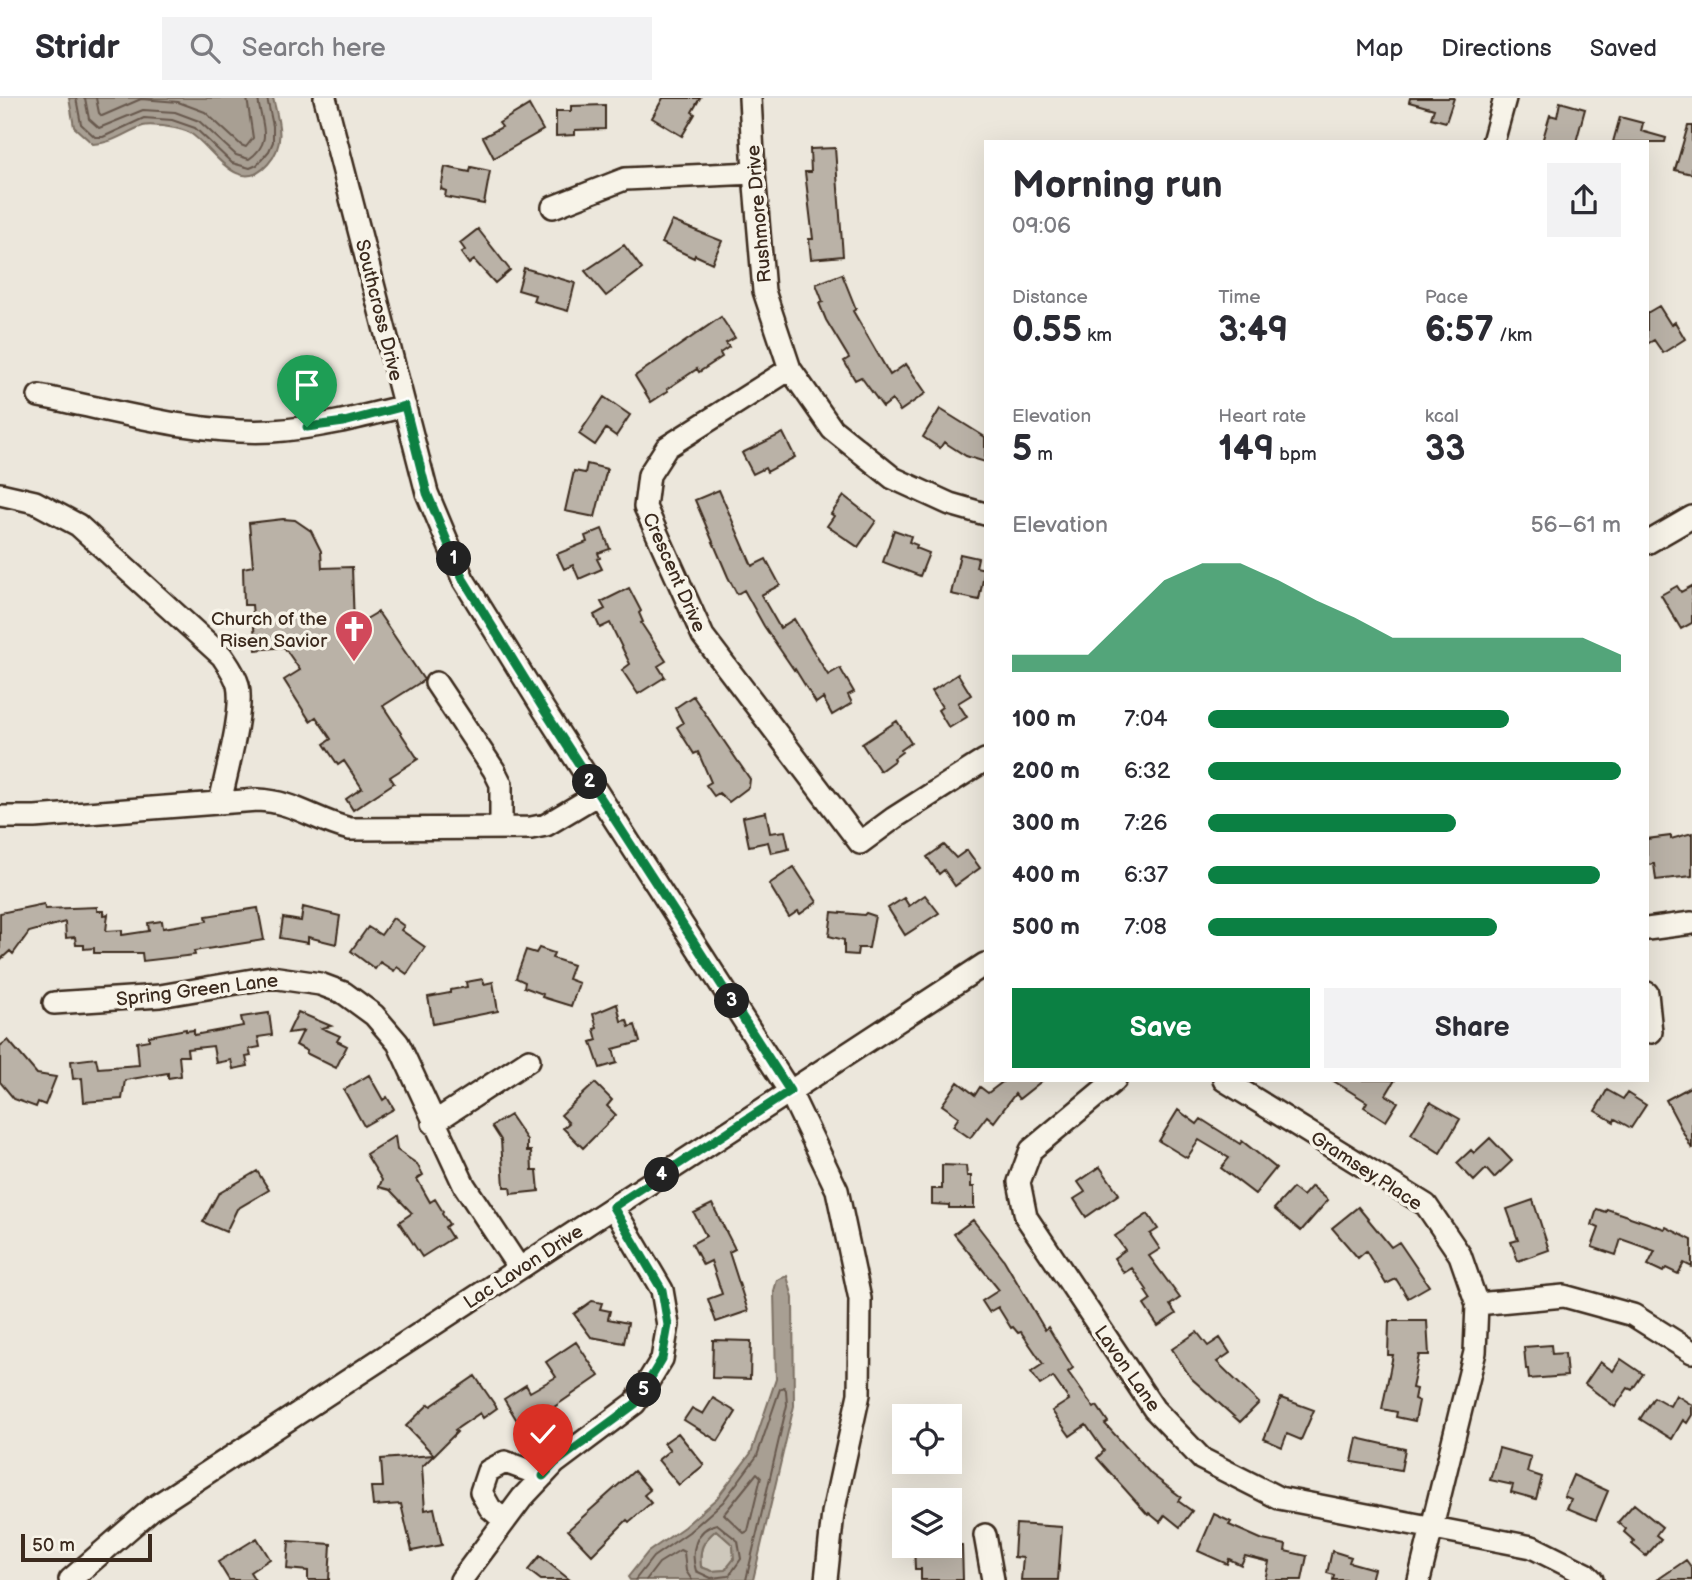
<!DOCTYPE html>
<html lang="en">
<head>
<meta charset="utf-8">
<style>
	body { margin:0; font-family:"Balsamiq Sans",sans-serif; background:#f2f2f3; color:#2b2b33; height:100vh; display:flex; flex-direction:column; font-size:26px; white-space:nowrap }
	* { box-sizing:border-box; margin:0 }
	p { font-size:23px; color:#7c7c81 }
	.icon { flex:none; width:38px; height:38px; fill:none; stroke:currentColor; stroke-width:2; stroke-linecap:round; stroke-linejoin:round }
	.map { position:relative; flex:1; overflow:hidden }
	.panel { position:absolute; left:984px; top:42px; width:665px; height:942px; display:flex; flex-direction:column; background:#fff; border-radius:0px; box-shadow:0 7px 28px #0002 }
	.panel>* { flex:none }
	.fabs { position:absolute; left:892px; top:1306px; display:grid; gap:14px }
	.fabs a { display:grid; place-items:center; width:70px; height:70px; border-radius:0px; background:#fff; box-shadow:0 7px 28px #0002; font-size:35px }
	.scale { position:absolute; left:21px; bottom:18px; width:131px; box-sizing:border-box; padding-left:7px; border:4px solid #3b2a1e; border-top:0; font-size:19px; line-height:24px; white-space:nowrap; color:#3b2a1e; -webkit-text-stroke:5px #f7f3e8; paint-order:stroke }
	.pin { position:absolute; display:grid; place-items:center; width:60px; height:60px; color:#fff; margin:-72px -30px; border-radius:50% 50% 50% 0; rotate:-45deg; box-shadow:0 0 7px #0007 }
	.pin .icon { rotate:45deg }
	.km { position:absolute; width:35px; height:35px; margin:-18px; border-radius:50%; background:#222; color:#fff; font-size:19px; line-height:35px; text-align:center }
	.round { display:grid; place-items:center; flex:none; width:74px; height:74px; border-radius:0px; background:#f2f2f3 }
	.headline { display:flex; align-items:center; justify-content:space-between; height:119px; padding:0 28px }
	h1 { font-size:38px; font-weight:700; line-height:52px }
	.stats { display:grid; grid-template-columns:repeat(3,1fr); gap:10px; height:119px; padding:7px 28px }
	.stats div { display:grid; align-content:center }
	.stats b { font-size:35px; font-weight:700 }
	.stats small { font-size:19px; font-weight:400 }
	.stats p { font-size:19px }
	.chart { height:196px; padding:14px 28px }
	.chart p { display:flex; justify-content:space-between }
	.chart svg { width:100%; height:126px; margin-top:7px; fill:#0b8043; opacity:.7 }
	.action { display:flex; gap:14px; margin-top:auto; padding:14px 28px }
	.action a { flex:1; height:80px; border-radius:0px; background:#0b8043; color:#fff; font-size:28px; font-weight:700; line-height:80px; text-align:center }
	.action a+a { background:#f2f2f3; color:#2b2b33 }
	ul { padding:0 28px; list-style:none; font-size:23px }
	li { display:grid; grid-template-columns:112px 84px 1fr; align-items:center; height:52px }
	li i { height:18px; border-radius:9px; background:#0b8043 }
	header { display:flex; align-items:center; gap:42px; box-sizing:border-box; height:98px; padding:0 35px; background:#fff; border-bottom:2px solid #e1e1e2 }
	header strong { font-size:33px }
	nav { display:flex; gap:38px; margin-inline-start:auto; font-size:24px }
	.search { width:490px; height:63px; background:#f2f2f3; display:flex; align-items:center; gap:18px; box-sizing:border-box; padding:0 24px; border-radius:0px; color:#7c7c81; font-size:26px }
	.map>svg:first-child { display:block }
	.green { fill:#cec8bc; stroke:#84796d; stroke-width:2 }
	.water { fill:#a89f93; stroke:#7c7064; stroke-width:2; fill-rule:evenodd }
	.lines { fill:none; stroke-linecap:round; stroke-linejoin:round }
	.shore { stroke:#67594d; stroke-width:2 }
	.building { fill:#bab2a7; stroke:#3b2a1e; stroke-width:2 }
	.minor-casing { stroke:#3b2a1e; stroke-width:26 }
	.minor { stroke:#f7f3e8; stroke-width:21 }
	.route-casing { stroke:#fff; stroke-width:14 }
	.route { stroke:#0b8043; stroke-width:9 }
	.labels { text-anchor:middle; stroke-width:7; stroke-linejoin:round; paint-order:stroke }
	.street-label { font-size:19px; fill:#3b2a1e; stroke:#f7f3e8 }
	.poi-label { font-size:19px; fill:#3b2a1e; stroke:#f7f3e8; text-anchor:end }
</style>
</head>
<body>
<header>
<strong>Stridr</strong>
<div class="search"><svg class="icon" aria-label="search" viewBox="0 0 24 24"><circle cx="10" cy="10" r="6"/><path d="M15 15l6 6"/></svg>Search here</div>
<nav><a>Map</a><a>Directions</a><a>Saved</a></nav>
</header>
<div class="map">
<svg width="1692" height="1482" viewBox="0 0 1692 1482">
	<rect width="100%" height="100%" fill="#ece7dc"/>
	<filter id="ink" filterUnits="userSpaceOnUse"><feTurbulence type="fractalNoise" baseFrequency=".0143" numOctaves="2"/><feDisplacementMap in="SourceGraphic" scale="14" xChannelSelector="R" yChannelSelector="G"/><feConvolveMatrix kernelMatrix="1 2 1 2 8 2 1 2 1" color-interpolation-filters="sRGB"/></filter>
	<g filter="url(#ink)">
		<path class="green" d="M716,1432L733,1447L734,1461L726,1472L712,1473L701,1469C699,1451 702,1444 716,1432Z"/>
		<path class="water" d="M69,0H273C279,24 286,46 268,66C238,100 213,49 190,35C185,32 175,30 169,29C162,28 150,26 143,28C125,34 112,46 93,46L74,29Z
			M787,1178L793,1200L794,1308L753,1482H630L628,1479L648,1454L684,1429L717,1400L751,1355L776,1281L774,1193L777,1182ZM716,1432L733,1447L734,1461L725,1472L712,1473L701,1469C699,1451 702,1444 716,1432Z"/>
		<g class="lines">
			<path class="shore" d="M76,0L81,26L95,39H103L144,20L172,22L195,30L232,65L250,70L257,67L269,53L273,44V28L267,0
				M85,0L89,21L99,30L143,12L175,14L199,23L236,57L249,61C275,43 260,24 258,0
				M96,0L99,15L102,18L141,1L178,4L205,14L241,47L246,49L253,40L247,0
				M757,1375L761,1379L748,1433L744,1435L724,1416Z
				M717,1426L738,1443L741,1461L729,1478L711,1480L696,1473C690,1454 695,1431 717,1426Z
				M635,1482L653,1459L689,1434L723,1404L757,1358L780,1291L784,1289L786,1292L787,1307L746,1482
				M646,1482L659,1465L680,1452L684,1454L686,1473L692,1482"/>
		</g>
		<path class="building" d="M663,0H700L692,14L695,16L682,38L652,20Z
			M1410,0H1454L1446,24L1431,20L1434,11L1409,4Z
			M1560,4L1585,11L1576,44H1542L1550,17L1557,19Z
			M529,7L543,32L494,60L483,39L502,29L499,25Z
			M605,7V31L575,32V37L556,38V13H571V8Z
			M1620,19L1643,25L1641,33L1666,40L1665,44H1613Z
			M1688,28H1692V76L1675,72Z
			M835,50L843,158L811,161L809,141H813L805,74H811L810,51Z
			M445,69L470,74L471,69L490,73L484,106L445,99L446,93L441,91Z
			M672,123L722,143L712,165L695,157L694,160L662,145Z
			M478,131L510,172L495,185L474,162L469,166L461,155L465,152L460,145Z
			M624,147L642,171L606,198L585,173Z
			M524,170L575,185L568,213L533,203L535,197L518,192Z
			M842,176L856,211L853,213L890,277L906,266L926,295L900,313L892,302L883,309L861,279L855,282L844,263L849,260L826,222L819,205L823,204L816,186Z
			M1659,208L1671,227L1675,224L1685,241L1663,255L1654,242L1647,246V215Z
			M721,219L735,240L726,245L729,249L720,255L722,259L699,274L697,271L667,291L668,293L651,304L635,278Z
			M604,299L630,317L616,338L606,331L595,347L579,336Z
			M940,311L985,339V364L966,358L944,344L940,350L923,339Z
			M783,335L795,359L767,374L765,370L753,376L742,355Z
			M587,366L607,371L595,419L565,413L574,373L585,375Z
			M719,392L752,468L766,461L780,487L761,497L780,530L794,521L828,577L840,570L854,594L848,597L852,605L832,617L823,600L816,605L795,571L794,572L764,528L744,492L737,496L728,479L695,402Z
			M844,398L876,423L858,449L827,428L834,418L831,416Z
			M283,421L295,422L311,433L321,453L322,470L352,469L354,528L378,514L424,582L383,608L418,661L390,679L394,685L353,712L346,701L362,690L344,663L338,667L324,646L331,641L316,619L310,623L284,582L300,572L284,549L256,552L252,507H244L243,470L253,468L249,425Z
			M602,431L610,451L598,455L600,460L597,461L602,471L579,481L573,467L564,471L557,456L587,444L585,438Z
			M894,432L911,438L909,444L917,447L916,450L929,455L920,478L883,464Z
			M960,456L978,460L976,469L985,471L979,502L951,496Z
			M1677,488L1681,494L1692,488V525L1681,531L1661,497Z
			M629,490L641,513L639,515L643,524L641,525L666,563L658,568L665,579L638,596L622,572L630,566L610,525L600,530L594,517L605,511L601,504Z
			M958,576L971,597L958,605L967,619L949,630L938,612L942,609L932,593Z
			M693,598L750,681L749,689L729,704L719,695L714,698L706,687L711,684L698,654L694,656L677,629L683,625L675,610Z
			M897,623L911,645L901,652L902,654L894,660L895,662L880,673L862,646Z
			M766,714L770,735L785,733L789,751L771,755L768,744L749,748L743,719Z
			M1692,735V778L1656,782L1654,766L1647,767V741L1671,738V741Z
			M944,747L956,760L967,752L980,770L955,788L944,772L939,776L927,759Z
			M794,769L817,804L800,816L798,813L789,819L769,786Z
			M925,797L939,815L905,837L888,810L904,800L909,808Z
			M44,806L45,811L97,809V813H104V817L108,816L106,833L122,832V837L149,833L148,825L162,823L163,830L207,823L206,818L258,810L264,842L194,853L195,857L143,863L142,855H94V850L84,851V847H76L75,839L66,840L65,824L29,834L13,856L10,853L0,862V815Z
			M303,809L340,818L336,846L308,839V845L280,840L283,820L301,823Z
			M832,814L864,817L866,815L875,818L869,850H858L857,857L844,856V842L829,838Z
			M393,820L404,828L401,832L425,849L407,876L397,869L394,873L380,864L375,871L351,853L368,829L381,837Z
			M539,850L554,855L552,860L573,867L568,881L579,885L571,908L542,899L543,896L524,889L525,884L516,880L526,852L536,855Z
			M483,881L484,886L493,884L498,913L433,926L428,899L450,895V892L467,889L466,884Z
			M617,906L621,923L627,922L629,929L635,927L640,944L613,951L617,965L600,970L591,944L597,942L594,931L597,930L593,916Z
			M298,914L331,928L322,930L340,938L337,943L347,948L336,970L306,955L307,953L296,947L303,933L288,935Z
			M269,915L272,937L258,939L260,949L249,951L251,958L246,959L248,968L233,971L231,962L216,965L213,948L187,951L188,958H179L181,978L168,980V975L125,982L122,1001L84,1004L82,980L73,981L71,963L96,960L98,970L139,967L137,944L149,942V938L186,931V933L194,932V937L243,928L241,919Z
			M8,942L37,976L56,979L45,1007L38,1004L36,1009L14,1001L0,984V948Z
			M369,977L383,1002L387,999L394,1011L364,1028L344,992Z
			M1005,982H1043L1019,1001L1015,996L994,1024L987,1018L970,1040L953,1028L959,1019L942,1007L958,984L975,997L980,989L988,995Z
			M1332,982H1395L1386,997L1398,1004L1386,1023L1364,1009L1367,1004Z
			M595,985L612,1002L607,1008L616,1017L583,1050L563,1030L569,1025L561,1017Z
			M1692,988V1051L1666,1002Z
			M1607,992L1623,1001L1627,995L1646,1007L1631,1030L1615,1021L1614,1024L1595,1013Z
			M1430,1004L1460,1021L1440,1055L1411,1036Z
			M1178,1012L1197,1026L1201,1021L1240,1046L1242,1043L1276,1070L1255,1096L1221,1070L1229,1060L1199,1042L1187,1060L1159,1043Z
			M510,1017L527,1042V1053H531L532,1072H537L539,1093L511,1096L510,1089H504L501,1042L492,1028Z
			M395,1038L397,1052L417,1066L423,1077L417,1081L430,1104L435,1101L443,1114L442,1116L449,1126L445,1129L452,1140L422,1159L399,1124L412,1115L390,1092L379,1089L382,1082L366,1056Z
			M1490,1040L1512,1063L1494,1080L1486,1071L1474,1083L1457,1065L1471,1052L1474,1055Z
			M942,1067L966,1068L967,1078H971V1089H974V1110H949V1107L932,1106V1091H942Z
			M1100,1069L1119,1096L1086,1119L1074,1101L1085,1094L1078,1084Z
			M257,1073L269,1092L237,1111L226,1134L203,1124L218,1096Z
			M1312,1088L1328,1102L1301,1133L1274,1111L1293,1090L1303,1098Z
			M1533,1102L1549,1152L1518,1163L1511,1144L1518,1142L1507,1111Z
			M712,1106L735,1151L729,1154L748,1213L716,1224L708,1201L722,1196L711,1163L703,1167L692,1146L706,1138L694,1115Z
			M1358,1109L1391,1149L1399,1144L1429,1188L1408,1200L1396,1181L1386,1186L1366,1153L1358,1160L1332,1130Z
			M1597,1111L1606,1114L1607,1111L1665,1131L1666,1129L1692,1142V1169L1684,1165L1678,1176L1666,1170L1663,1174L1648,1167L1655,1153L1621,1141L1616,1157L1592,1149L1599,1130L1592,1127Z
			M1148,1116L1158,1131L1150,1136L1160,1151L1149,1158L1180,1200L1170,1207L1176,1216L1158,1228L1144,1207L1151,1202L1145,1193L1147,1192L1132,1170L1124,1175L1114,1160L1125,1152L1115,1138Z
			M973,1122L1004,1162L1045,1232L1048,1229L1073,1270L1068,1274L1094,1310L1097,1308L1108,1324L1105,1326L1151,1376L1181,1399L1178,1403L1192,1413L1180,1429L1165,1417L1160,1424L1149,1415L1148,1417L1097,1360L1104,1353L1086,1327L1070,1338L1052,1313L1069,1302L1053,1279L1040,1287L1031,1274L1043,1266L1021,1234L1018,1235L1013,1229L1011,1230L998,1209L989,1214L982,1203L999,1192L954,1136Z
			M592,1203L602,1205L600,1211L610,1213L608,1221L628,1225L624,1245L591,1239L574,1216Z
			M1389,1223H1427L1429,1257H1419L1412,1290L1416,1291L1414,1301L1419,1303L1415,1323L1396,1319L1397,1314L1382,1311L1393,1257H1388Z
			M1197,1234L1208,1248L1220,1240L1230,1255L1217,1264L1259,1305L1240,1324L1191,1280L1172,1251Z
			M713,1242L751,1243L750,1281L712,1280Z
			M576,1244L599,1278L541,1318L539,1314L519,1326L504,1301L526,1287L530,1294L556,1279L546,1264Z
			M1551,1247L1552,1256L1565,1255L1567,1278L1529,1281L1528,1271H1526L1524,1249Z
			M1621,1261L1643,1276L1632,1292L1628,1290L1615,1309L1585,1286L1600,1264L1613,1273Z
			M475,1278L497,1310L483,1320L480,1315L455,1332L457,1334L434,1357L406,1328L429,1306L431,1308Z
			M1676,1297L1692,1307V1317L1687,1325L1683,1322L1672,1341L1640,1321L1654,1299L1670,1308Z
			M713,1300L736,1314L718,1343L684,1322L692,1310L703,1316Z
			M1281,1300L1314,1312L1301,1342L1287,1336L1282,1349L1264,1341Z
			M678,1335L704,1367L679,1387L658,1362L670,1352L664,1345Z
			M1357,1340L1405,1351L1401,1372L1352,1364Z
			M1499,1350L1531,1359L1527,1374L1542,1379L1536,1401L1511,1394L1513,1387L1490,1382Z
			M434,1357L422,1369L425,1412L434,1410L442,1447L412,1453L401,1406L373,1408L371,1389H383L381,1361Z
			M634,1373L650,1392L644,1397L651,1405L629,1424L627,1422L592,1457L568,1432Z
			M1573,1377L1608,1393L1596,1422L1567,1410L1571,1401L1564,1398Z
			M1634,1406L1662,1429L1656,1437L1661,1441L1646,1458L1632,1446L1634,1443L1624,1434L1626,1431L1618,1424Z
			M1214,1416L1231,1424L1229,1427L1263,1442L1286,1447L1285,1453L1307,1458L1302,1482H1265L1269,1464L1245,1458L1241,1467L1229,1461L1227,1466L1198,1453Z
			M1016,1426L1062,1429L1058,1482H1021L1023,1460L1014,1459Z
			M257,1440L270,1461L250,1474L255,1482H229L218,1464Z
			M289,1443L331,1446L329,1482H308V1473L287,1471Z
			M914,1447H962L963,1482H921V1471H915Z
			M1332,1453L1351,1459L1349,1464L1374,1471L1371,1482H1333L1334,1477L1327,1475Z
			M540,1458L570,1482H541L528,1472Z
			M1686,1462L1692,1470V1482H1657Z"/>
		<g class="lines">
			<defs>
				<path id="minor" d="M325,0L427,395L463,481L544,612L790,994L837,1092L860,1201L859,1296L833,1415L826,1482
					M750,0L754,75L764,193L790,271L832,331L893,380L950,406L985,416
					M1493,44L1505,0
					M553,109L625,81L754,75
					M790,271L667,349L649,377L645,409L703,538L860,745L894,720L985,662
					M39,298C114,312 196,337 272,333C318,330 361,319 405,308
					M0,396L35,404L78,427L222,558C228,567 235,576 238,587C244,613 226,675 220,705
					M1647,445L1692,419
					M436,585L494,672L501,686V730
					M0,719H35L257,702C294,703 316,723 350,731L531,730L546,727L598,696
					M1647,831L1692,825
					M1647,895L1651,934
					M54,905L160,898L271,879L320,886L344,895L374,917L398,945L464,1087L519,1170
					M1115,982L1031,1052L1019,1084L1026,1119L1154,1311L1202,1361L1279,1400L1532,1449L1586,1476L1592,1482
					M1224,982L1426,1107L1460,1157L1477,1206L1475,1254L1419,1482
					M433,1025L529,962
					M1477,1206L1564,1198L1633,1217L1692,1254
					M505,1423L490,1410L481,1394L488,1373L505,1364L543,1378
					M985,1437L993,1482
					M70,1482L153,1410L985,866
					M461,1482L522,1400L555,1365L635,1305L662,1261L668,1227L662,1192L613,1109"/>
			</defs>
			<use href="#minor" class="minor-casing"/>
			<use href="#minor" class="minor"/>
		</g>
	</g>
	<g class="lines" filter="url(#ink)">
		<defs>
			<path id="route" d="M307,329L344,324L405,308L427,395L463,481L544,612L790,993L613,1109L662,1192L668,1227L662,1261L635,1306L555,1365L543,1378"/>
		</defs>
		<use href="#route" class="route-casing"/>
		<use href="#route" class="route"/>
	</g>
	<defs>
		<symbol id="church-pin" viewBox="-11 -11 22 30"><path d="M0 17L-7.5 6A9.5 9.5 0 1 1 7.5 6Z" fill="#d1495b" stroke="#f7f3e8"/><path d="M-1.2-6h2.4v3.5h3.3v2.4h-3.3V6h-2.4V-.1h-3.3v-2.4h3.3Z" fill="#fff"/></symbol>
	</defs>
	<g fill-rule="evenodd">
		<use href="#church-pin" x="332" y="509" width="44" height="60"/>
	</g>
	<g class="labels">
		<g class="street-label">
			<text transform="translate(758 116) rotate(-95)" y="7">Rushmore Drive</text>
			<text transform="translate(380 212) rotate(76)" y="7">Southcross Drive</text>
			<text transform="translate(675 474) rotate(66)" y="7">Crescent Drive</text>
			<text transform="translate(197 891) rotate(-7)" y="7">Spring Green Lane</text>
			<text transform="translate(1367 1072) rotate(33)" y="7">Gramsey Place</text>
			<text transform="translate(523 1168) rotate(-33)" y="7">Lac Lavon Drive</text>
			<text transform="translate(1128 1270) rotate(55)" y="7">Lavon Lane</text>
		</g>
		<g class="poi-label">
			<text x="327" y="527">Church of the<tspan x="327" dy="22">Risen Savior</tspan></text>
		</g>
	</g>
</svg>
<div class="fabs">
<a><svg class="icon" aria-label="locate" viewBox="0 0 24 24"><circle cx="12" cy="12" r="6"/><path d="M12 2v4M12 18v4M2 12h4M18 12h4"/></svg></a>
<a><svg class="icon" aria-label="layers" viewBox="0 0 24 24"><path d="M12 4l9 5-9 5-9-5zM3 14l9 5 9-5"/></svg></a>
</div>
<div class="scale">50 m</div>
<div class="pin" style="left:307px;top:329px;background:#1e9e55"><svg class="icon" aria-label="arrive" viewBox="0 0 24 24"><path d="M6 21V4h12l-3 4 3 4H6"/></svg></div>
<div class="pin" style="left:543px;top:1378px;background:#d93025"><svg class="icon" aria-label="check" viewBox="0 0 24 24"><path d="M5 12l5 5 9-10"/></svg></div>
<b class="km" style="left:454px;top:461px">1</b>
<b class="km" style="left:590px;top:684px">2</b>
<b class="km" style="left:732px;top:903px">3</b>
<b class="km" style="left:662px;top:1077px">4</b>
<b class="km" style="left:644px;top:1292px">5</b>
<section class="panel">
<div class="headline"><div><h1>Morning run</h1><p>09:06</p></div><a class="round"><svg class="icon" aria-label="share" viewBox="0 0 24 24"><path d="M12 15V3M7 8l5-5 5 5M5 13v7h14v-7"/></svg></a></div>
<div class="stats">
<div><p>Distance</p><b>0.55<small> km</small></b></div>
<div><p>Time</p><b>3:49</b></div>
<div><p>Pace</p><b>6:57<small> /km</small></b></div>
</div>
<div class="stats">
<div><p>Elevation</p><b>5<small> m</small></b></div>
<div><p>Heart rate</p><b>149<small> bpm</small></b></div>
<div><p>kcal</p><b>33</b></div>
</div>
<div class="chart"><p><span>Elevation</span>56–61 m</p>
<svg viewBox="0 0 160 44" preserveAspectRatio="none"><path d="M0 44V38L10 38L20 38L30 25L40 12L50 6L60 6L70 12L80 19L90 25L100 32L110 32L120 32L130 32L140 32L150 32L160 38V44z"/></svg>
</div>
<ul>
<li><b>100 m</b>7:04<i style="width:73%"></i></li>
<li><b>200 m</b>6:32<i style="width:100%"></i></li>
<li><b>300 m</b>7:26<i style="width:60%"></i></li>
<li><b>400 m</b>6:37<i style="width:95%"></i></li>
<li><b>500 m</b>7:08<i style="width:70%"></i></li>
</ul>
<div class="action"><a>Save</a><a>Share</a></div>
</section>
</div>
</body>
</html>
